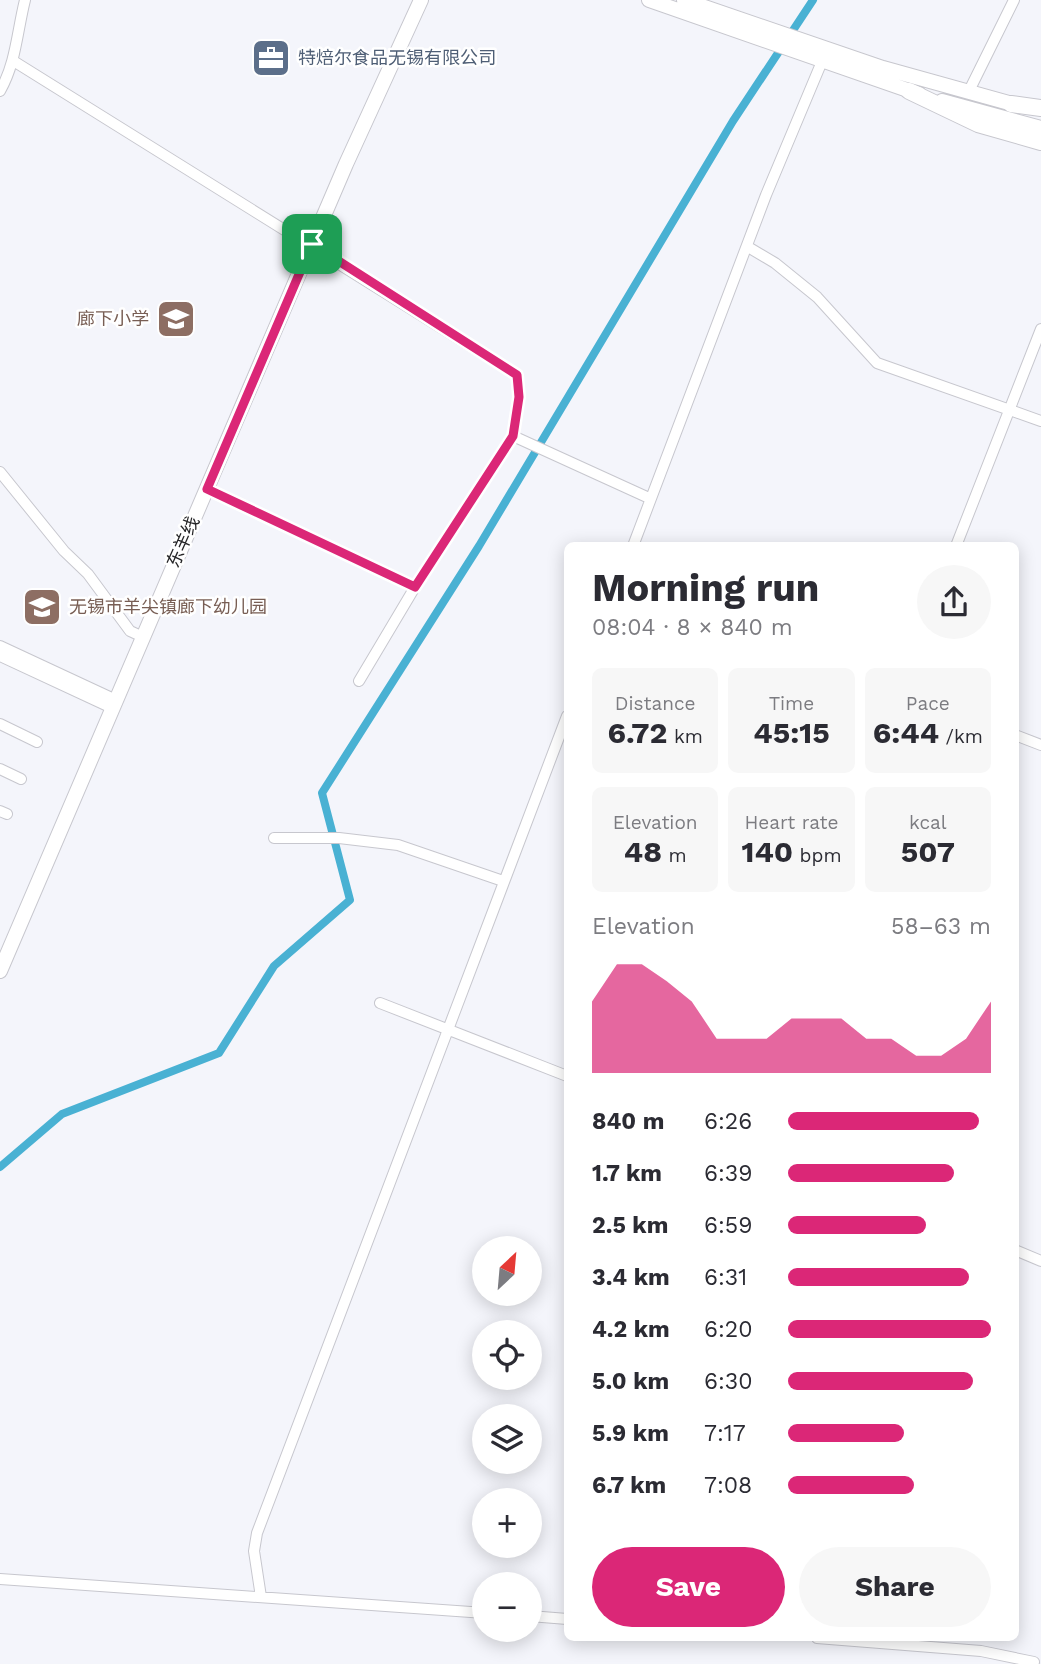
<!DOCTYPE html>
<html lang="en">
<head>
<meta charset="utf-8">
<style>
	body { margin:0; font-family:"Work Sans","Noto Sans SC",sans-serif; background:#f7f7f7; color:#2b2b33; height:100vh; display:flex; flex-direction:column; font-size:26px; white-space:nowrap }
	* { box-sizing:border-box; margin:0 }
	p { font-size:23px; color:#7c7c81 }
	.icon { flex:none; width:38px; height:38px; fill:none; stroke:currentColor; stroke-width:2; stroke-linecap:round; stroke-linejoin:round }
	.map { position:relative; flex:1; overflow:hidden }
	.drawer { position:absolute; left:564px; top:542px; width:455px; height:1099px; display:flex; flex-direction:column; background:#fff; border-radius:10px; box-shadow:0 4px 18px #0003 }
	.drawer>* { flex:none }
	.needle { width:46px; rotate:26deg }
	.buttons { position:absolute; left:472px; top:1236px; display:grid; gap:14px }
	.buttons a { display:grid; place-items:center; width:70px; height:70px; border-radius:50%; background:#fff; box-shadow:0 4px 18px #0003; font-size:35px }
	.pin { position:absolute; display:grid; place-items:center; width:60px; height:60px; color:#fff; margin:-30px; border-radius:14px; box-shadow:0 4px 10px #0006 }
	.round { display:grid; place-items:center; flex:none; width:74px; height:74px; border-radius:37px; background:#f7f7f7 }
	.summary { display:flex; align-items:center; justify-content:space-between; height:119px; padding:0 28px }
	h1 { font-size:38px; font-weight:700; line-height:52px }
	.stats { display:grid; grid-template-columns:repeat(3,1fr); gap:10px; height:119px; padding:7px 28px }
	.stats div { display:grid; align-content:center; border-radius:10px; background:#f7f7f7; text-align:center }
	.stats b { font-size:30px; font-weight:700 }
	.stats small { font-size:19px; font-weight:400 }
	.stats p { font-size:19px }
	.chart { height:196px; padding:14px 28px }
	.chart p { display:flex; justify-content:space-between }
	.chart svg { width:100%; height:126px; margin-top:7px; fill:#db2777; opacity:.7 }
	.action { display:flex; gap:14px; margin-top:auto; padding:14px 28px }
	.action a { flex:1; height:80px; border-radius:42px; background:#db2777; color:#fff; font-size:28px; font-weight:700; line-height:80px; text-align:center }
	.action a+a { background:#f7f7f7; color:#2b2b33 }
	ul { padding:0 28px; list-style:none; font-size:23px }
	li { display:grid; grid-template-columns:112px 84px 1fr; align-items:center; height:52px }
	li i { height:18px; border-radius:9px; background:#db2777 }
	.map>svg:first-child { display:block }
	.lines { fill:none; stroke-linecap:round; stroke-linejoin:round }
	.canal { stroke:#49b1d3; stroke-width:8 }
	.minor-casing { stroke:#c7c7ce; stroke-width:12 }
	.major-casing { stroke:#c7c7ce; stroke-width:16 }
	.highway-casing { stroke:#c7c7ce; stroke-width:18 }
	.minor { stroke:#fff; stroke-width:10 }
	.major { stroke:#fff; stroke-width:14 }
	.highway { stroke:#fff; stroke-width:16 }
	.route-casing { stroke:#fff; stroke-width:14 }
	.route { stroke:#db2777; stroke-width:9 }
	.labels { text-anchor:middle; stroke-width:5; stroke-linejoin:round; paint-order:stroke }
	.service-label { font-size:18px; fill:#4e5e75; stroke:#fff; text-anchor:start }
	.education-label { font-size:18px; fill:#785e54; stroke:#fff; text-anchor:end }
	.street-label { font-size:18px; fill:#252527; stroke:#fff }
</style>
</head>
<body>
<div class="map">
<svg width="1041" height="1664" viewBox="0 0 1041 1664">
	<rect width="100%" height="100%" fill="#f4f5fb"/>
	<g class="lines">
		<path class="canal" d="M0,1167L62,1114L219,1053L274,966L350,900L322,793L479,546L733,121L813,0"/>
		<defs>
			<path id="minor" d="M15,62L517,375L519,397L513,436L415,587L359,681
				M0,91C16,63 17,32 25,0
				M968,93L1014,0
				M748,247L775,263L817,297L877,363L1041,421
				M513,436L649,498
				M0,472L64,551L88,574L130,631L143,637
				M207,489L415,587
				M633,546L766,195L823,59
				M956,546L1041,329
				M0,646L116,700
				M0,656L112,708
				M0,724L37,742
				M1015,735L1041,745
				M0,769L21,779
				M0,811L7,814
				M274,838H339L398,845L503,881
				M380,1003L567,1076
				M1015,1250L1041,1261
				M0,1579L485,1613
				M261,1597L254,1551L257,1533L567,716
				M530,1616L567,1619
				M817,1638L981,1651L1034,1662"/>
			<path id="major" d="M649,0L919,94
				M684,0L883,68L1020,106
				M942,101L1041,128
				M0,971L346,164L421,0"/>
			<path id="highway" d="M909,91L978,124L1041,142
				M1011,104L1041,108"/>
		</defs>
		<use href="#minor" class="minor-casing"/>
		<use href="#major" class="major-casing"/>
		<use href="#highway" class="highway-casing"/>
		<use href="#minor" class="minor"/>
		<use href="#major" class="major"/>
		<use href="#highway" class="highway"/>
	</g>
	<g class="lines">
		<defs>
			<path id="route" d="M312,244L517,375L519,397L513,436L415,587L207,489Z"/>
		</defs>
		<use href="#route" class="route-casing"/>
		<use href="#route" class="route"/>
	</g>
	<defs>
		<symbol id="office-square" viewBox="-11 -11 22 22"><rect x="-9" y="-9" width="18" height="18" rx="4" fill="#5c6f8a" stroke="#fff"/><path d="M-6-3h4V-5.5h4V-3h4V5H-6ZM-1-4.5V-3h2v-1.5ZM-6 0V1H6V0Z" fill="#fff"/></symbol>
		<symbol id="school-square" viewBox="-11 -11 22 22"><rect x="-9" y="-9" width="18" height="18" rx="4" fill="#8d6e63" stroke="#fff"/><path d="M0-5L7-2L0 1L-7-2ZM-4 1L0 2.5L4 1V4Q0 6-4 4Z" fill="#fff"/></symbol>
	</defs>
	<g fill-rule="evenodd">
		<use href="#office-square" x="249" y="36" width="44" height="44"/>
		<use href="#school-square" x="154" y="297" width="44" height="44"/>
		<use href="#school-square" x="20" y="585" width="44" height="44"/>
	</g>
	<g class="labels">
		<g class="service-label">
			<text x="298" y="64">特焙尔食品无锡有限公司</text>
		</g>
		<g class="education-label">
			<text x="149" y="325">廊下小学</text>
			<text x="69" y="613" text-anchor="start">无锡市羊尖镇廊下幼儿园</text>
		</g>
		<g class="street-label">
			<text transform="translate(183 542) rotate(-66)" y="6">东羊线</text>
		</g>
	</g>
</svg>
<div class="buttons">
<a><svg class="needle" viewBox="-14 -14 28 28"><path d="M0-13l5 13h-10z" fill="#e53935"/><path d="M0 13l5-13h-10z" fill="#7c7c81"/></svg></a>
<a><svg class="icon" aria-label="locate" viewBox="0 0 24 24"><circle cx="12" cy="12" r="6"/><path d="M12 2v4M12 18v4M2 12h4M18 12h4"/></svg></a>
<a><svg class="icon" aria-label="layers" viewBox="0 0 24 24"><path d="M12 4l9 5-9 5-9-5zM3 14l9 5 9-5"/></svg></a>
<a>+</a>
<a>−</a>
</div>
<div class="pin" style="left:312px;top:244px;background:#1e9e55"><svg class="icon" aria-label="arrive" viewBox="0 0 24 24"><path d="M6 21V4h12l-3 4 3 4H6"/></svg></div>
<section class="drawer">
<div class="summary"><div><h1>Morning run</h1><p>08:04 · 8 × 840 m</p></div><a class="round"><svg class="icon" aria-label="share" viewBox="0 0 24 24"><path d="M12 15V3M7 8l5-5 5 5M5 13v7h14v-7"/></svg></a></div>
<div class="stats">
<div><p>Distance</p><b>6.72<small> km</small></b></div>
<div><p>Time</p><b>45:15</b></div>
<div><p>Pace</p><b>6:44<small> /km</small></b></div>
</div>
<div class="stats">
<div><p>Elevation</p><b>48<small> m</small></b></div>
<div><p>Heart rate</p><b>140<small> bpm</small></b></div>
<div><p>kcal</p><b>507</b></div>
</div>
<div class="chart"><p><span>Elevation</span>58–63 m</p>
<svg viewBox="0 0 160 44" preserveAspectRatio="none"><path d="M0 44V19L10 6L20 6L30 12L40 19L50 32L60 32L70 32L80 25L90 25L100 25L110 32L120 32L130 38L140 38L150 32L160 19V44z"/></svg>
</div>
<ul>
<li><b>840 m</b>6:26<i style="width:94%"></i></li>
<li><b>1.7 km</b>6:39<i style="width:82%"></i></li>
<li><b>2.5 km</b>6:59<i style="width:68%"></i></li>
<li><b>3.4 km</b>6:31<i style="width:89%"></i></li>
<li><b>4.2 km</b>6:20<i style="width:100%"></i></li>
<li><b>5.0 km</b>6:30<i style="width:91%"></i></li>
<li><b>5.9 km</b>7:17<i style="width:57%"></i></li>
<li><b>6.7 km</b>7:08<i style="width:62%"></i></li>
</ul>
<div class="action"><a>Save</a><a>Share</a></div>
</section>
</div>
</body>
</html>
